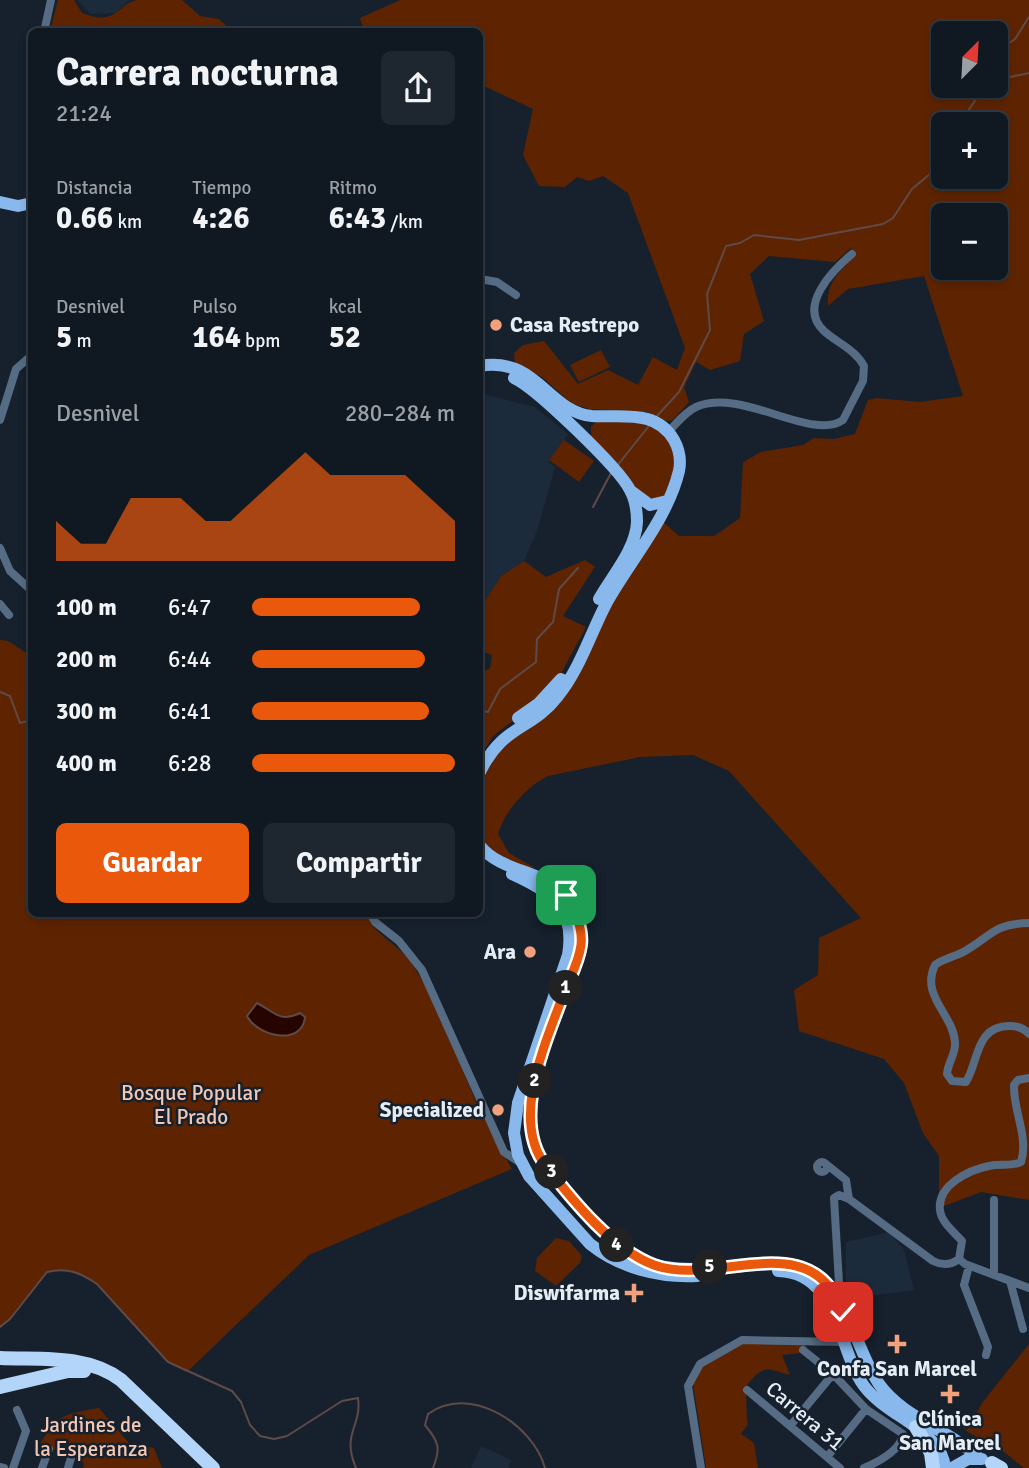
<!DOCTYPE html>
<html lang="es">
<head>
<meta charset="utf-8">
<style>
	body { margin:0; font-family:Signika,sans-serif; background:#1e262f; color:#f1f3f6; height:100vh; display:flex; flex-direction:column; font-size:26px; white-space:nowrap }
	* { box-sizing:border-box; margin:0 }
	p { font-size:23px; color:#9ca0a5 }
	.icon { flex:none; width:38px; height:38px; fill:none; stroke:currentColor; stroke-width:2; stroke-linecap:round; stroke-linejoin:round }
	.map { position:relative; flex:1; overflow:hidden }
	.details { position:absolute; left:28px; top:28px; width:455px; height:889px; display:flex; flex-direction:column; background:#101922; border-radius:10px; box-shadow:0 4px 10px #0003,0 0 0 2px #303840 }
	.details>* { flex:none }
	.needle { width:46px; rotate:24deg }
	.fabs { position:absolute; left:931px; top:21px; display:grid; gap:14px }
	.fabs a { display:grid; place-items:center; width:77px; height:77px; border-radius:10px; background:#101922; box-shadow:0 4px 10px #0003,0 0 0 2px #303840; font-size:35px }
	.pin { position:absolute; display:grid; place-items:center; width:60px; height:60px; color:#fff; margin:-30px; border-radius:14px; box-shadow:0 4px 10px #0006 }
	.km { position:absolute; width:35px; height:35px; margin:-18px; border-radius:50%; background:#222; color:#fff; font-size:19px; line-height:35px; text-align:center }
	.round { display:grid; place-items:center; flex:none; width:74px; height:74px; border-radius:10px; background:#1e262f }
	.headline { display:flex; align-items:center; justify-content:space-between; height:119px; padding:0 28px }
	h1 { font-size:38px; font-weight:700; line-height:52px }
	.stats { display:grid; grid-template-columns:repeat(3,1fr); gap:10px; height:119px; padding:7px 28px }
	.stats div { display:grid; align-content:center }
	.stats b { font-size:30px; font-weight:700 }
	.stats small { font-size:19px; font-weight:400 }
	.stats p { font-size:19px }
	.chart { height:196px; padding:14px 28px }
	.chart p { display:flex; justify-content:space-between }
	.chart svg { width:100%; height:126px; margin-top:7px; fill:#ea580c; opacity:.7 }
	.button { display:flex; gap:14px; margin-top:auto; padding:14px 28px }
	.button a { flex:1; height:80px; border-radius:10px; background:#ea580c; color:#fff; font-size:28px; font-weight:700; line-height:80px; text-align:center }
	.button a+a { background:#1e262f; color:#f1f3f6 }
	ul { padding:0 28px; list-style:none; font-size:23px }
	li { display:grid; grid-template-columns:112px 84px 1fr; align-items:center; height:52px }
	li i { height:18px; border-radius:9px; background:#ea580c }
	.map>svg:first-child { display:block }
	.built { fill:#1c2b3c }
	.green { fill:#5e2401; fill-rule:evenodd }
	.water { fill:#260500; stroke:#5f4a49; stroke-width:2 }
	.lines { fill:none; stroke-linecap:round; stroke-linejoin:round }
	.stream { stroke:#5f4a49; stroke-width:2 }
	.street { stroke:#556c84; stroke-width:8 }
	.primary { stroke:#88b8ec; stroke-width:12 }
	.highway { stroke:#b3d5fa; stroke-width:14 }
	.route-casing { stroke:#fff; stroke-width:14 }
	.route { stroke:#ea580c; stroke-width:9 }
	.poi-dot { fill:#f1a17c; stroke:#16212d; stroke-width:2.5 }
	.labels { text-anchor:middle; stroke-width:5; stroke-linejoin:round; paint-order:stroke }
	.poi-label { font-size:21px; font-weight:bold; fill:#e4ecf4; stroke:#16212d; text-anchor:end }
	.park-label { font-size:21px; fill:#f2c8b5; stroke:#16212d }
	.street-label { font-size:21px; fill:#e4ecf4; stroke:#16212d }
</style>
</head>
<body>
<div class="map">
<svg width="1029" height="1468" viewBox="0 0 1029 1468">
	<rect width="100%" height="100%" fill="#16212d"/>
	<path class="built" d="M77,0H130L115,13L91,14Z
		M482,394L535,407L568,434L548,462L555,467L537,531L524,561L501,576L481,609L480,405Z
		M890,1232L904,1250L914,1290L846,1299V1242Z
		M481,1446L511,1460L508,1468H471Z"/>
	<path class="green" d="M58,0H74L82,13C118,27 116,4 137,0C151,0 168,0 182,0L200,16L219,19L232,31H50Z
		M400,0H1029V1200L981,1192L939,1208V1156L923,1133L904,1083L884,1059L799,1031L794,990L818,975L819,938L861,918L729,771L693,755L640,757L548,776C526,787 505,811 498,834L509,853L535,868L511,865L480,846V772L490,752L558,697L606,604L660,519L679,536H714L740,518L743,462L761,452L803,445L814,438L834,439L855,434L868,400L877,398L920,402L963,396L924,276L848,289L828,306C826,282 840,271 856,255L851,248L835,262L769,256L750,274L764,321L744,334L740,361L710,370L696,362L684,387L689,402L673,420L666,421L648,412L590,409L572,404L542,377L515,364L514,353L523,345L544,341L578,384L608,370L638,385L653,357L677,370L685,348L628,193L603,176L589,181L577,177L565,187L539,186L523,155L533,109L480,84V32L364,31L360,18ZM943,33H996V86H943ZM943,124H996V177H943ZM943,215H996V268H943Z
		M601,350L610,367L579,382L570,365Z
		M599,419H630L661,431L670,441L676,466L663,500L643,497L591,438V427Z
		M564,440L594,461L579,482L549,460Z
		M585,560L595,567L563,616L586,627L551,692L493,736L480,757V674L490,668L492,655L480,651V609L501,576L524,561L546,577Z
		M0,640L8,641L31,656L32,914H367C372,934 397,943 409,960C439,1002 454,1051 474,1097C485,1123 499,1145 512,1169L309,1255L187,1372C137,1351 107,1257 47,1272L10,1319L0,1327Z
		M556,1238L569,1241L582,1256L580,1263L556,1286L535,1271L537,1258Z
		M745,1343H799L808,1347L801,1349L802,1353L782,1355L790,1375C766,1368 764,1364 747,1385C746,1391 746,1419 748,1424L741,1434L754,1443L758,1468H706L693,1383C701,1361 724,1353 745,1343Z
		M1029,1344V1468H1024L1003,1451L966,1431L982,1403Z
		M99,1408L129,1443L154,1448L162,1468H83L84,1463L40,1444C57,1414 65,1414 99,1408Z"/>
	<path class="water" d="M257,1003C275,1012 279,1023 300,1013L305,1017C302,1047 257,1036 247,1016Z"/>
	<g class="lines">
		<path class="stream" d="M996,53L1015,39L1029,17
			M996,80L1029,73
			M959,124L985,86
			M656,417L679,392L710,330L707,294L726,246L740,243L754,235L799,240L883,224L893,218L912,189L943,163
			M617,466L648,427
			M593,507L611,473
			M0,692L10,696L20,723L32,720
			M480,711L488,712L500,689L536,662L537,639L553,622L559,589L578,568
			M0,1327L10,1319L47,1272C67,1267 81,1273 97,1284L168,1362L232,1391L241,1402L250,1425L260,1436L274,1439L287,1436L342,1401L358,1398C362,1427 341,1433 356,1468
			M433,1468C441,1448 439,1442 425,1425L428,1414C469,1383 533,1424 545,1468"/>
		<path class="street" d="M44,32L51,0
			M480,279L497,282L516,295
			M0,420L16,369L32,355
			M668,432C676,424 685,412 696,407C741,387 812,442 843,420L863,381L864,366C855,349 837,343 824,331C797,306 833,270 852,254
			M0,548L10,571L32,591
			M0,604L9,615
			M370,914L375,922L399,941L422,970L504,1152L522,1164
			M1029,923C993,924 993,935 965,951C955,957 944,958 935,965C920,996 953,1014 955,1042C956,1054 948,1062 947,1074L952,1081L966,1082C979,1061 975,1026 1010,1026C1018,1026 1024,1028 1029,1034
			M817 1167a5 5 0 1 1 10 0a5 5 0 1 1-10 0Z
			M826,1164L846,1180L849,1199
			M994,1200V1275
			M959,1259L965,1264L1029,1288
			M969,1266L964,1285L988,1347L986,1355
			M1010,1281L1023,1329
			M840,1300L834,1198L839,1195L849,1199L933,1261C943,1266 951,1265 959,1259L962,1241C954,1232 941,1222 940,1210C937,1185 969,1170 989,1166C1000,1163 1012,1167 1021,1162C1029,1137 1013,1111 1014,1085L1018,1080L1029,1078
			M803,1350L833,1374L866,1409L903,1434C901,1450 878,1462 864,1468
			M747,1390L840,1468
			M790,1426L833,1374L853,1367
			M827,1457L866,1409
			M0,1467L4,1468
			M13,1468L26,1431L17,1410
			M42,1468L49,1449
			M68,1468L71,1458
			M701,1468L688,1386L700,1364L742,1340L843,1342"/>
		<path class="primary" d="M0,202L18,206L32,203
			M480,366C537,356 548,412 592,416C622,418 656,409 674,440C679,449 681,461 679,471C667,520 631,559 607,602C591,632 580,669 558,696C531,731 503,724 480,772
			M514,378C536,388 619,468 630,490C635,499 637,512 637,522C636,549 612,576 599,599
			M631,491L650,505L667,501
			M518,718L538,704L561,679
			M480,846C505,877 557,868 574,909C587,939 576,962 565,990C546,1040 509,1119 546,1166C572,1200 622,1261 665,1267C690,1271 719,1268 744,1266C767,1264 791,1259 812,1272C849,1294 855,1349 879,1384C903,1418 950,1430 980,1459
			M512,874C552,892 576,908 568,955L518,1103L514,1133L518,1155L529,1176L590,1244C620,1268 659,1278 697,1276
			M778,1271C839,1272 837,1349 864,1386C887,1417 942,1430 945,1468
			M952,1468L968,1459H982"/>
		<path class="highway" d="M0,1358C40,1360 87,1354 121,1380L213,1468
			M0,1387L68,1371H84
			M916,1427L931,1453L933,1468
			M992,1463L1001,1468"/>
	</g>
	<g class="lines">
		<defs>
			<path id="route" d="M566,895C575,910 583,928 581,945C579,961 571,976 565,990C547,1040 509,1119 546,1166C573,1201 613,1250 654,1265C716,1288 811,1223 843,1312"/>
		</defs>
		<use href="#route" class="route-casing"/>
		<use href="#route" class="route"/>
	</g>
	<g class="poi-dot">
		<circle cx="496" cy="325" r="7"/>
		<circle cx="530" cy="952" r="7"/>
		<circle cx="498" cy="1110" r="7"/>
		<path d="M630.5 1282.5h7v7h7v7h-7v7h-7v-7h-7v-7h7z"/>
		<path d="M893.5 1333.5h7v7h7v7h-7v7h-7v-7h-7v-7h7z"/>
		<path d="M946.5 1383.5h7v7h7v7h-7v7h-7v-7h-7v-7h7z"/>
	</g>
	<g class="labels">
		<g class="poi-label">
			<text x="510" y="332" text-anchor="start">Casa Restrepo</text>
			<text x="516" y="959">Ara</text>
			<text x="484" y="1117">Specialized</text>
			<text x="620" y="1300">Diswifarma</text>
			<text x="897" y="1376" text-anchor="middle">Confa San Marcel</text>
			<text x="950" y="1426" text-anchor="middle">Clínica<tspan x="950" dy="24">San Marcel</tspan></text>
		</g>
		<g class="park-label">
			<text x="191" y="1100">Bosque Popular<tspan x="191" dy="24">El Prado</tspan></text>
			<text x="91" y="1432">Jardines de<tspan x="91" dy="24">la Esperanza</tspan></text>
		</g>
		<g class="street-label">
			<text transform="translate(805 1416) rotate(40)" y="7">Carrera 31</text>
		</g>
	</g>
</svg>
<div class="fabs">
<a><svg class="needle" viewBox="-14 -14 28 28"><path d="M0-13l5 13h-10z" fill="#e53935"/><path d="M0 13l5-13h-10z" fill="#9ca0a5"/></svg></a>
<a>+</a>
<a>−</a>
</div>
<div class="pin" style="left:566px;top:895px;background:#1e9e55"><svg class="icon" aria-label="arrive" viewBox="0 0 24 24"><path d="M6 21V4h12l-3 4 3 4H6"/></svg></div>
<div class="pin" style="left:843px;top:1312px;background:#d93025"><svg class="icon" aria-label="check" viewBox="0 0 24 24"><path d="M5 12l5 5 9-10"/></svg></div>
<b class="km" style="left:566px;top:988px">1</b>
<b class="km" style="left:535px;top:1081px">2</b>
<b class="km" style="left:552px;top:1172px">3</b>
<b class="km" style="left:617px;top:1245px">4</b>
<b class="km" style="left:710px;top:1267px">5</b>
<section class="details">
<div class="headline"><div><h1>Carrera nocturna</h1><p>21:24</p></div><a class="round"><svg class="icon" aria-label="share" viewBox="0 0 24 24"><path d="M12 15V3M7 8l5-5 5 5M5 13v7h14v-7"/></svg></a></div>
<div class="stats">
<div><p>Distancia</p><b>0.66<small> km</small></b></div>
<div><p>Tiempo</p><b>4:26</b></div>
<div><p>Ritmo</p><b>6:43<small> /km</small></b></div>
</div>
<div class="stats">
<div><p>Desnivel</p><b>5<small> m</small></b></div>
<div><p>Pulso</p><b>164<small> bpm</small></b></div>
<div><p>kcal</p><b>52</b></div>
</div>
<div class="chart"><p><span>Desnivel</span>280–284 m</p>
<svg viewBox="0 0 160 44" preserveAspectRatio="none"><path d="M0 44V30L10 38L20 38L30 22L40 22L50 22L60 30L70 30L80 22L90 14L100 6L110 14L120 14L130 14L140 14L150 22L160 30V44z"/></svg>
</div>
<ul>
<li><b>100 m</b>6:47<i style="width:83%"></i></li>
<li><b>200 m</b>6:44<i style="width:85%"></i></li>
<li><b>300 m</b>6:41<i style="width:87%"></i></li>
<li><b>400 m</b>6:28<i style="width:100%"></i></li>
</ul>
<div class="button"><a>Guardar</a><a>Compartir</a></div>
</section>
</div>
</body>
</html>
